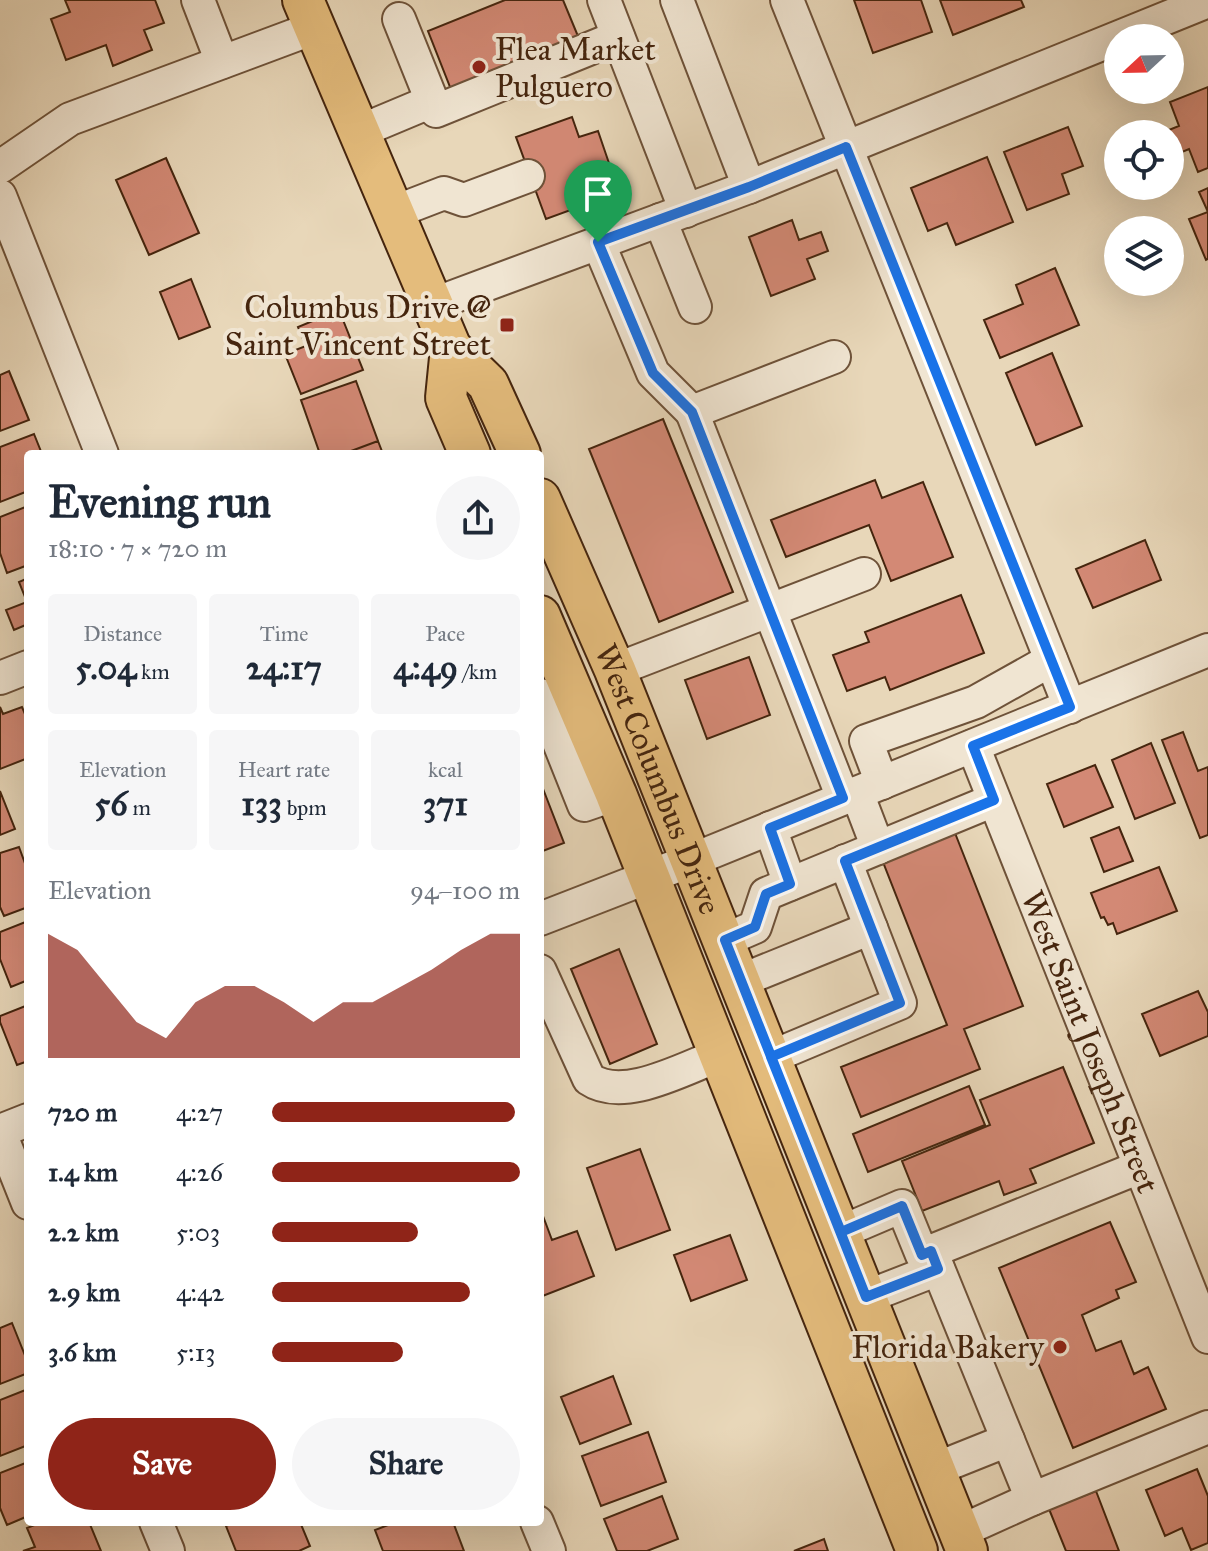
<!DOCTYPE html>
<html lang="en">
<head>
<meta charset="utf-8">
<style>
	body { margin:0; font-family:"IM FELL Great Primer",serif; background:#f6f6f7; color:#1f2937; height:100vh; display:flex; flex-direction:column; font-size:30px; white-space:nowrap }
	* { box-sizing:border-box; margin:0 }
	p { font-size:26px; color:#747a83 }
	.icon { flex:none; width:44px; height:44px; fill:none; stroke:currentColor; stroke-width:2; stroke-linecap:round; stroke-linejoin:round }
	.map { position:relative; flex:1; overflow:hidden }
	.sheet { position:absolute; left:24px; top:450px; width:520px; height:1076px; display:flex; flex-direction:column; background:#fff; border-radius:8px; box-shadow:0 8px 32px #0002 }
	.sheet>* { flex:none }
	.needle { width:52px; rotate:248deg }
	.tools { position:absolute; left:1104px; top:24px; display:grid; gap:16px }
	.tools a { display:grid; place-items:center; width:80px; height:80px; border-radius:50%; background:#fff; box-shadow:0 8px 32px #0002; font-size:40px }
	.pin { position:absolute; display:grid; place-items:center; width:68px; height:68px; color:#fff; margin:-82px -34px; border-radius:50% 50% 50% 0; rotate:-45deg; box-shadow:0 0 8px #0007 }
	.pin .icon { rotate:45deg }
	.round { display:grid; place-items:center; flex:none; width:84px; height:84px; border-radius:42px; background:#f6f6f7 }
	.head { display:flex; align-items:center; justify-content:space-between; height:136px; padding:0 24px }
	h1 { font-size:44px; font-weight:700; line-height:60px }
	.metrics { display:grid; grid-template-columns:repeat(3,1fr); gap:12px; height:136px; padding:8px 24px }
	.metrics div { display:grid; align-content:center; border-radius:8px; background:#f6f6f7; text-align:center }
	.metrics b { font-size:34px; font-weight:700 }
	.metrics small { font-size:22px; font-weight:400 }
	.metrics p { font-size:22px }
	.chart { height:224px; padding:16px 24px }
	.chart p { display:flex; justify-content:space-between }
	.chart svg { width:100%; height:144px; margin-top:8px; fill:#8f2418; opacity:.7 }
	.button { display:flex; gap:16px; margin-top:auto; padding:16px 24px }
	.button a { flex:1; height:92px; border-radius:48px; background:#8f2418; color:#fff; font-size:32px; font-weight:700; line-height:92px; text-align:center }
	.button a+a { background:#f6f6f7; color:#1f2937 }
	ul { padding:0 24px; list-style:none; font-size:26px }
	li { display:grid; grid-template-columns:128px 96px 1fr; align-items:center; height:60px }
	li i { height:20px; border-radius:10px; background:#8f2418 }
	.map>svg:first-child { display:block }
	.building { fill:#d38975; stroke:#45250e; stroke-width:2 }
	.lines { fill:none; stroke-linecap:round; stroke-linejoin:round }
	.minor-casing { stroke:#6e5239; stroke-width:36 }
	.major-casing { stroke:#45250e; stroke-width:44 }
	.minor { stroke:#f0e5d2; stroke-width:32 }
	.major { stroke:#e4bc7c; stroke-width:40 }
	.route-casing { stroke:#fff; stroke-width:16 }
	.route { stroke:#1a73e8; stroke-width:10 }
	.poi-dot { fill:#8f2418; stroke:#f0e5d2; stroke-width:3 }
	.labels { text-anchor:middle; stroke-width:8; stroke-linejoin:round; paint-order:stroke }
	.poi-label { font-size:32px; fill:#45250e; stroke:#f0e5d2; text-anchor:end }
	.street-label { font-size:32px; fill:#45250e; stroke:#f0e5d2 }
</style>
</head>
<body>
<div class="map">
<svg width="1208" height="1551" viewBox="0 0 1208 1551">
	<rect width="100%" height="100%" fill="#e8d7b9"/>
	<filter id="stains"><feTurbulence type="fractalNoise" baseFrequency=".0025" numOctaves="4"/><feColorMatrix values="0 0 0 0 .2 0 0 0 0 .09 0 0 0 0 .02 0 0 0 .5 -.17"/></filter>
	<radialGradient id="worn" r=".72"><stop offset=".6" stop-color="#630" stop-opacity="0"/><stop offset="1" stop-color="#630" stop-opacity=".3"/></radialGradient>
	<path class="building" d="M65,0H155L164,23L144,30L152,50L113,66L106,45L66,60L51,19L70,12Z
		M505,0H563L580,41L452,92L428,31Z
		M854,0H921L932,32L873,53Z
		M940,0H1021L1024,7L953,35Z
		M1208,87V168L1198,172L1189,149L1170,157V134H1159L1179,126L1170,102Z
		M572,117L579,137L598,131L612,172L594,178L601,199L546,219L516,137Z
		M1068,127L1083,166L1062,174L1069,194L1027,210L1004,152Z
		M987,157L1013,222L956,245L947,223L928,231L911,188Z
		M166,158L199,233L149,255L116,180Z
		M1208,188V259L1206,260L1189,219L1208,212L1199,192Z
		M792,220L799,240L821,232L828,251L807,259L815,279L771,296L749,237Z
		M1055,268L1079,325L1000,358L984,320L1023,304L1016,285Z
		M191,279L210,327L179,339L160,292Z
		M339,310L363,370L301,394L285,354L306,346L298,327Z
		M1052,353L1082,426L1036,445L1006,373Z
		M9,371L29,420L0,431V375Z
		M356,381L378,441L343,454H320L301,400Z
		M663,419L733,592L659,622L589,449Z
		M34,434L42,454H28V491L0,502V447Z
		M378,441L383,454H343Z
		M875,480L882,498L923,482L953,557L891,581L869,525L786,557L771,520Z
		M28,506V565L7,573L0,553V517Z
		M1145,540L1161,580L1093,608L1076,569Z
		M28,578V624L14,630L6,610L27,602L19,582Z
		M961,595L984,653L890,690L885,677L847,691L833,655L869,642L865,632Z
		M749,657L770,715L707,739L685,680Z
		M0,707L3,714L22,707L28,721V758L0,769Z
		M1183,732L1198,771L1208,767V835L1200,838L1162,740Z
		M1151,743L1175,803L1135,819L1112,760Z
		M1095,765L1113,807L1064,827L1047,784Z
		M540,781L564,843L540,852Z
		M0,791L15,829L0,835Z
		M1119,827L1133,861L1104,872L1091,838Z
		M955,833L1023,1006L964,1029L980,1069L861,1117L841,1067L947,1025L883,862Z
		M19,847L26,866L28,865V907L4,916L0,907V853Z
		M1159,867L1177,911L1117,934L1113,923L1108,925L1104,917L1101,918L1091,893Z
		M28,921V980L11,987L0,959V932Z
		M619,949L657,1044L610,1064L571,969Z
		M1198,991L1208,1012V1036L1160,1056L1142,1014Z
		M28,1005V1061L17,1065L0,1022V1016Z
		M1063,1067L1094,1143L1030,1169L1036,1183L1004,1195L999,1181L922,1211L902,1161L990,1125L980,1100Z
		M969,1086L985,1125L868,1172L853,1134Z
		M640,1149L670,1230L616,1250L587,1168Z
		M540,1208L552,1240L577,1231L594,1276L540,1297Z
		M1110,1222L1136,1282L1116,1290L1119,1298L1082,1315L1096,1351L1121,1341L1134,1374L1148,1367L1166,1409L1073,1448L999,1268Z
		M730,1235L747,1280L691,1301L674,1255Z
		M12,1323L28,1363V1373L0,1384V1328Z
		M613,1376L631,1424L580,1444L561,1397Z
		M28,1389V1445L0,1456V1400Z
		M648,1432L666,1482L601,1506L582,1456Z
		M28,1462V1516L7,1525L0,1508V1473Z
		M1197,1469L1208,1496V1543L1191,1550L1182,1528L1165,1536L1146,1490Z
		M1096,1491L1119,1551H1066L1049,1509Z
		M662,1496L678,1539L647,1551H617L604,1519Z
		M42,1522H89L101,1551H23L35,1547L27,1528Z
		M235,1522H300L310,1546L299,1551H236L226,1526Z
		M396,1522H453L464,1551H383L375,1530Z
		M824,1539L828,1551H794Z"/>
	<g class="lines">
		<defs>
			<g id="minor">
				<path d="M198,0L222,62"/>
				<path d="M604,0L686,211"/>
				<path d="M677,0L749,187"/>
				<path d="M787,0L1070,707"/>
				<path d="M399,19L436,111L618,37"/>
				<path d="M358,132L432,101"/>
				<path d="M0,167L70,119L314,28"/>
				<path d="M0,196L102,454"/>
				<path d="M392,213L444,193L464,200L528,176"/>
				<path d="M660,220L695,307"/>
				<path d="M598,242L653,373L692,412"/>
				<path d="M434,304L749,187L1208,1"/>
				<path d="M834,357L692,412L843,798"/>
				<path d="M615,670L864,574"/>
				<path d="M0,678L28,667"/>
				<path d="M540,695L584,805L616,794"/>
				<path id="s1" d="M973,746L1208,1337"/>
				<path d="M882,783L866,741L976,702L1051,660"/>
				<path d="M857,793L878,848"/>
				<path d="M770,828L790,884"/>
				<path d="M540,919L692,860L1208,650"/>
				<path d="M725,940L755,927L766,894L994,800"/>
				<path d="M540,971L589,1079C624,1103 684,1068 720,1055"/>
				<path d="M740,981L871,928"/>
				<path d="M771,1057L900,1003L845,861"/>
				<path d="M0,1131L28,1120"/>
				<path d="M0,1133L28,1203"/>
				<path d="M841,1232L902,1206L922,1255L1140,1167"/>
				<path d="M931,1251L1032,1499"/>
				<path d="M866,1297L938,1269"/>
				<path d="M933,1470L1008,1440"/>
				<path d="M156,1522L168,1551"/>
				<path d="M537,1522L549,1551"/>
				<path d="M959,1532L1032,1499L1208,1427"/>
			</g>
			<g id="major">
				<path d="M303,0L451,348L488,384L520,454"/>
				<path d="M451,348L446,398L470,454"/>
				<path id="s2" d="M540,499L615,670L967,1551"/>
				<path d="M540,616L616,794L917,1551"/>
			</g>
		</defs>
		<use href="#minor" class="minor-casing"/>
		<use href="#major" class="major-casing"/>
		<use href="#minor" class="minor"/>
		<use href="#major" class="major"/>
	</g>
	<g class="lines">
		<defs>
			<path id="route" d="M598,242L653,373L692,412L843,798L770,828L790,884L766,894L755,927L725,940L866,1297L938,1269L931,1251L922,1255L902,1206L841,1232L771,1057L900,1003L845,861L994,800L973,746L1070,707L846,147L749,187L598,242"/>
		</defs>
		<use href="#route" class="route-casing"/>
		<use href="#route" class="route"/>
	</g>
	<g class="poi-dot">
		<circle cx="479" cy="67" r="8"/>
		<rect x="499" y="317" width="16" height="16" rx="4"/>
		<circle cx="1060" cy="1347" r="8"/>
	</g>
	<g class="labels">
		<g class="poi-label">
			<text x="495" y="60" text-anchor="start">Flea Market<tspan x="495" dy="37">Pulguero</tspan></text>
			<text x="491" y="318">Columbus Drive @<tspan x="491" dy="37">Saint Vincent Street</tspan></text>
			<text x="1044" y="1358">Florida Bakery</text>
		</g>
		<g class="street-label">
			<text dy="11" stroke="none"><textPath href="#s2" startOffset="304">West Columbus Drive</textPath></text>
			<text dy="11" stroke="none"><textPath href="#s1" startOffset="318">West Saint Joseph Street</textPath></text>
		</g>
	</g>
	<rect width="100%" height="100%" filter="url(#stains)"/>
	<rect width="100%" height="100%" fill="url(#worn)"/>
</svg>
<div class="tools">
<a><svg class="needle" viewBox="-14 -14 28 28"><path d="M0-13l5 13h-10z" fill="#e53935"/><path d="M0 13l5-13h-10z" fill="#747a83"/></svg></a>
<a><svg class="icon" aria-label="locate" viewBox="0 0 24 24"><circle cx="12" cy="12" r="6"/><path d="M12 2v4M12 18v4M2 12h4M18 12h4"/></svg></a>
<a><svg class="icon" aria-label="layers" viewBox="0 0 24 24"><path d="M12 4l9 5-9 5-9-5zM3 14l9 5 9-5"/></svg></a>
</div>
<div class="pin" style="left:598px;top:242px;background:#1e9e55"><svg class="icon" aria-label="arrive" viewBox="0 0 24 24"><path d="M6 21V4h12l-3 4 3 4H6"/></svg></div>
<section class="sheet">
<div class="head"><div><h1>Evening run</h1><p>18:10 · 7 × 720 m</p></div><a class="round"><svg class="icon" aria-label="share" viewBox="0 0 24 24"><path d="M12 15V3M7 8l5-5 5 5M5 13v7h14v-7"/></svg></a></div>
<div class="metrics">
<div><p>Distance</p><b>5.04<small> km</small></b></div>
<div><p>Time</p><b>24:17</b></div>
<div><p>Pace</p><b>4:49<small> /km</small></b></div>
</div>
<div class="metrics">
<div><p>Elevation</p><b>56<small> m</small></b></div>
<div><p>Heart rate</p><b>133<small> bpm</small></b></div>
<div><p>kcal</p><b>371</b></div>
</div>
<div class="chart"><p><span>Elevation</span>94–100 m</p>
<svg viewBox="0 0 160 44" preserveAspectRatio="none"><path d="M0 44V6L10 11L20 22L30 33L40 38L50 27L60 22L70 22L80 27L90 33L100 27L110 27L120 22L130 17L140 11L150 6L160 6V44z"/></svg>
</div>
<ul>
<li><b>720 m</b>4:27<i style="width:98%"></i></li>
<li><b>1.4 km</b>4:26<i style="width:100%"></i></li>
<li><b>2.2 km</b>5:03<i style="width:59%"></i></li>
<li><b>2.9 km</b>4:42<i style="width:80%"></i></li>
<li><b>3.6 km</b>5:13<i style="width:53%"></i></li>
</ul>
<div class="button"><a>Save</a><a>Share</a></div>
</section>
</div>
</body>
</html>
